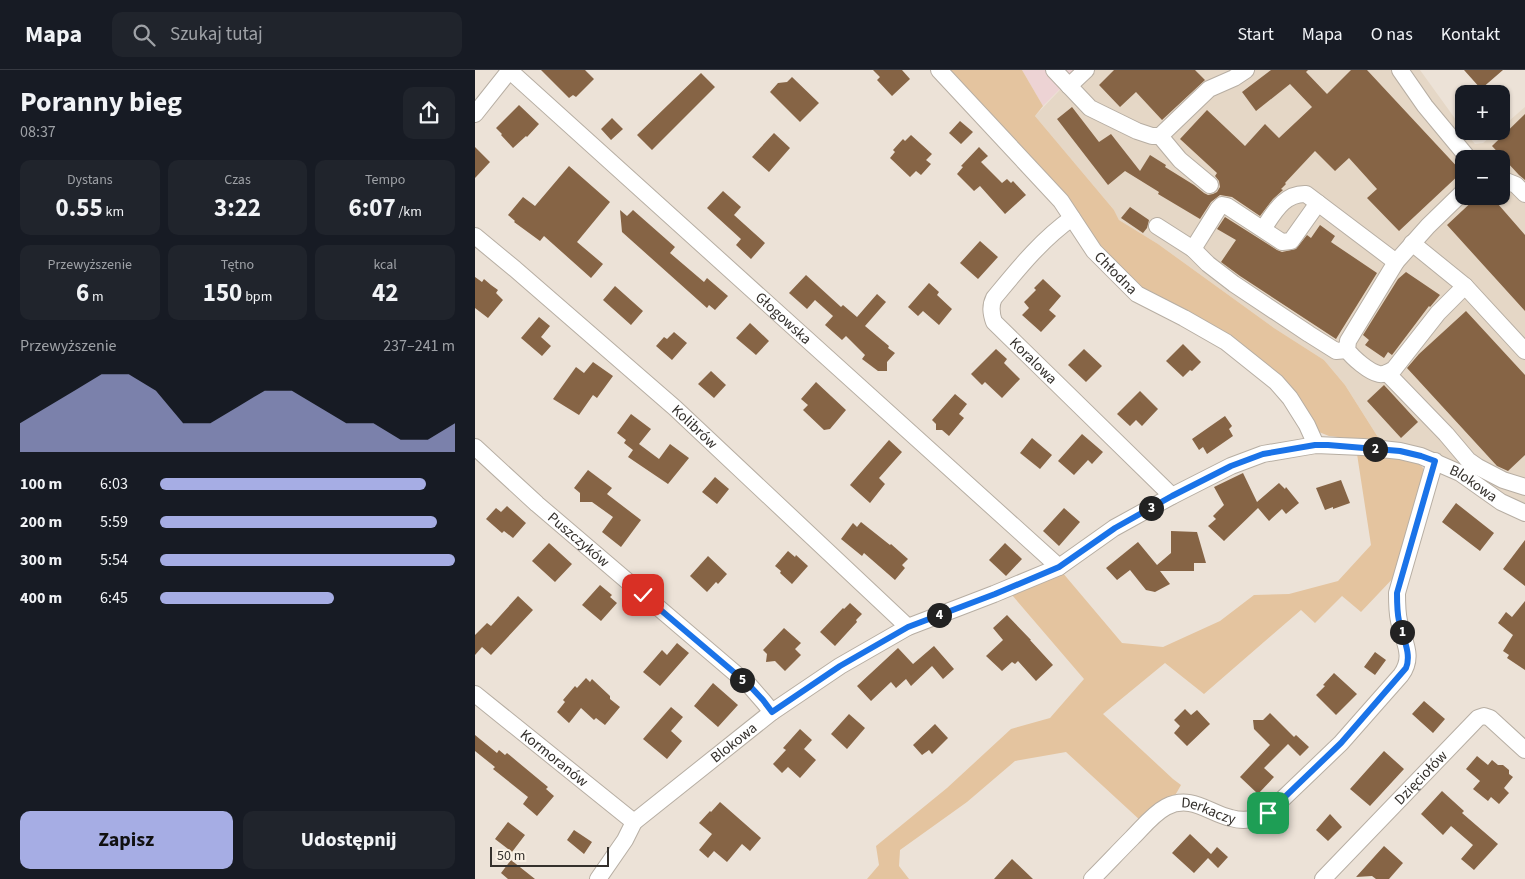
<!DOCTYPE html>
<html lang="pl">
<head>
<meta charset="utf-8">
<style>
	body { margin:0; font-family:"Source Sans 3",sans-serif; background:#20242c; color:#f1f3f6; height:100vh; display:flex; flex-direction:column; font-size:19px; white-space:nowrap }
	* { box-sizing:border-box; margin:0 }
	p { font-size:16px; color:#9ea1a6 }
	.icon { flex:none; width:28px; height:28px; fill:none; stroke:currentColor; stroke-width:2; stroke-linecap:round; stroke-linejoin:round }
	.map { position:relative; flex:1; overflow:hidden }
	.details { display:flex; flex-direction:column; background:#171b24; width:475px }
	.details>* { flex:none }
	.buttons { position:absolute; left:980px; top:15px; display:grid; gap:10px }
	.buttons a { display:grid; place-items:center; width:55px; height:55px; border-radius:10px; background:#171b24; box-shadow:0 1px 4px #0004; font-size:25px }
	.scale { position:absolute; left:15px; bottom:12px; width:119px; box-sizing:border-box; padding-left:5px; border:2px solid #34302c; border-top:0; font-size:14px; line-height:18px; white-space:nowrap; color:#34302c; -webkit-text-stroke:4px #f9f0e4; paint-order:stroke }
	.pin { position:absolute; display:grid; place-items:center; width:42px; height:42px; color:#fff; margin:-21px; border-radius:10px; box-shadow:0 2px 8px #0006 }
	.km { position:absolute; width:25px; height:25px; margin:-12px; border-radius:50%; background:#222; color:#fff; font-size:14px; line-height:25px; text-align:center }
	.round { display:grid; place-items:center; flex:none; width:52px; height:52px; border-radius:10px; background:#20242c }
	.summary { display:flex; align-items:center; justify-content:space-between; height:85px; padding:0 20px }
	h1 { font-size:28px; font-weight:700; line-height:38px }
	.stats { display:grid; grid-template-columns:repeat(3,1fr); gap:8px; height:85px; padding:5px 20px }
	.stats div { display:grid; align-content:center; border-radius:10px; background:#20242c; text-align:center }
	.stats b { font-size:25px; font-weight:700 }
	.stats small { font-size:14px; font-weight:400 }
	.stats p { font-size:14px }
	.chart { height:140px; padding:10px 20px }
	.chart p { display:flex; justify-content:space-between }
	.chart svg { width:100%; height:90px; margin-top:5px; fill:#a6ade4; opacity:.7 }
	.cta { display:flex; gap:10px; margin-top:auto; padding:10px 20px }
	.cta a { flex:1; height:58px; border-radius:10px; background:#a6ade4; color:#111; font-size:20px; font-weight:700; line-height:58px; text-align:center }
	.cta a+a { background:#20242c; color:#f1f3f6 }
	ul { padding:0 20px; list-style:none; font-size:16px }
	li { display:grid; grid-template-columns:80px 60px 1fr; align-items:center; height:38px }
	li i { height:12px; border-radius:6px; background:#a6ade4 }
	header { display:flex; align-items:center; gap:30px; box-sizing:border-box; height:70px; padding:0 25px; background:#171b24; border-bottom:1px solid #363941 }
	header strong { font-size:24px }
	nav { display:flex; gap:28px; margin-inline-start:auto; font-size:18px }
	.search { width:350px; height:45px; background:#20242c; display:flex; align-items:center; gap:12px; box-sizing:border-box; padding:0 18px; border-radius:10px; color:#9ea1a6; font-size:19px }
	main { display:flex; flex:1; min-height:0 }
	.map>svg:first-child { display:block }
	.commercial { fill:#edd3d4 }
	.built { fill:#e5d7c6; fill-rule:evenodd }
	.green { fill:#e4c49f }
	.building { fill:#866445 }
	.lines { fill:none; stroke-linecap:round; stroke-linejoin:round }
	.minor-casing { stroke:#b7aea3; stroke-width:18 }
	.minor { stroke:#fff; stroke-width:16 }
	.route-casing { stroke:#fff; stroke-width:10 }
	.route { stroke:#1a73e8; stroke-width:6 }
	.labels { text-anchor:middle; stroke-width:5; stroke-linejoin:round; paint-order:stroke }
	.street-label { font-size:15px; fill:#34302c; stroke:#f9f0e4 }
</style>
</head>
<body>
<header>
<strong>Mapa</strong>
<div class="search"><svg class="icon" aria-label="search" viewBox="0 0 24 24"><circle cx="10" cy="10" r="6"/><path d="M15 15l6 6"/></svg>Szukaj tutaj</div>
<nav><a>Start</a><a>Mapa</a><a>O nas</a><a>Kontakt</a></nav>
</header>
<main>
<section class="details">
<div class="summary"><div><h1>Poranny bieg</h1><p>08:37</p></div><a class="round"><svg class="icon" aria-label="share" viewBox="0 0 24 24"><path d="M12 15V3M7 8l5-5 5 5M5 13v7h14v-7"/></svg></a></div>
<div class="stats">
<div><p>Dystans</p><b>0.55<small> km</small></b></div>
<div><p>Czas</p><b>3:22</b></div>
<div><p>Tempo</p><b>6:07<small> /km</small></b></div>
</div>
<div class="stats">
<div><p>Przewyższenie</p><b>6<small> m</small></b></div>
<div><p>Tętno</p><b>150<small> bpm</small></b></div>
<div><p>kcal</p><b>42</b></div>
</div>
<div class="chart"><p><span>Przewyższenie</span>237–241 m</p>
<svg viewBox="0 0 160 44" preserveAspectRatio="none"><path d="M0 44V30L10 22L20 14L30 6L40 6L50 14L60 30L70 30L80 22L90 14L100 14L110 22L120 30L130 30L140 38L150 38L160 30V44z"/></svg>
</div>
<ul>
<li><b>100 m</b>6:03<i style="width:90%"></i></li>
<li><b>200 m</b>5:59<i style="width:94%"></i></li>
<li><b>300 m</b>5:54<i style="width:100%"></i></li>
<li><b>400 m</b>6:45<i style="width:59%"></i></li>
</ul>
<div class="cta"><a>Zapisz</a><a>Udostępnij</a></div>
</section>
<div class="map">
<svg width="1050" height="809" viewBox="0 0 1050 809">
	<rect width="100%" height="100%" fill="#ece2d7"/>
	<path class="commercial" d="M547,0H604L568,36Z"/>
	<path class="built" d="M604,0H945L989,61L1000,74L1008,73L1022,61H1026V58L1050,37V436L1032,427L1007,408L967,386L949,378L906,372L870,315L849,290L799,258L683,174L644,150L639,140L560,46ZM989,89H1026V126H989Z"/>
	<path class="green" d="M470,0H547L568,36L560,46L639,140L644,150L683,174L799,258L849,290L870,315L906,372L854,366L844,362L818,324L666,220L627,183Z
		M882,384C894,385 938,388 945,395C949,397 949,402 949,406L922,504L886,542L867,526L840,553L826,540L729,624L690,593L628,644L698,709L706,715L698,729L666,751L591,682L540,691L492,732L425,780L424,796L434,809H392L404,795L401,776L472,718L536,659L575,648L609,609L537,525L587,502L647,573L688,577L745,551L779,525L814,524L863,511L896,475Z"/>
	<path class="building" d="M66,0H110L119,9L101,27L98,25L94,28Z
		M398,0H427L435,9L417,26L402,10L405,7Z
		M639,0H720L730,10L687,50L661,22L645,37L624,15Z
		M796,0H833L831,2L852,24L876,0H892L987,102L924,161L892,128L902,119L874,88L860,101L840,81L810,113L811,114L806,119L808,120L798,129L785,146L757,127L745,125L736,132L725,149L683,124L684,122L650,101L633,115L582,49L597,37L624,72L636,64L665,101L675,85L691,95L690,97L719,115L729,123L733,125L738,124L742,122L745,117L744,111L740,106L742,103L705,69L732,40L770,76L790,54L804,68L837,37L815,14L781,41L767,22Z
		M989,0H1028L1006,19Z
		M226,3L240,17L177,80L162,65Z
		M317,7L344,33L325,52L295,22L303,13L312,12Z
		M44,35L64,54L52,67L51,66L38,78L26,65L27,64L21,58Z
		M1050,44V110L1044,105L1017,76Z
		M137,48L148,59L136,70L126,59Z
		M485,51L498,62L486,74L474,63Z
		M299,63L315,78L294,102L277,87Z
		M436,65L457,84L451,90L456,94L446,105L441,101L435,107L415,88L420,82L418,80L428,69L430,71Z
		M0,77L15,92L0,108Z
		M504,77L513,86L506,92L527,113L532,109L536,113L538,111L551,125L530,144L505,116L499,121L482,104L488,97L486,96Z
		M94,96L135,132L102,172L128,194L116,208L69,166L65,171L39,152L40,151L33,145L48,127L60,136Z
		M248,121L266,137L259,145L290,173L276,189L261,175L266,169L232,138Z
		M1003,126H1016L1050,165V241L972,155Z
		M655,137L674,150L672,158L668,163L646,148Z
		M145,140L152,146L158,140L200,177L195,183L229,212L232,208L253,226L240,240L234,235L232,238L147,162Z
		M750,147L802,180L807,182L821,179L832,165L836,168L845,155L860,166L856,172L902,203L861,269L765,206L746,192L761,170L742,159Z
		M505,171L523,187L503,209L485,193Z
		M931,202L965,225L955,237L954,236L917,285L913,282L909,288L890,275L894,270L888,265L923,209Z
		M331,205L366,237L368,235L382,247L402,224L411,232L390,256L414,276L413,278L420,283L412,292V301H403L387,289L390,285L371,266L367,270L350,255L358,246L340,230L332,239L314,223Z
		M0,207L7,212L9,209L16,215L23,220L21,223L28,230L13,248L0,238Z
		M568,209L586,226L574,240L581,246L566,262L547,245L554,238L549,232L561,220L559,218Z
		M454,213L464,222L462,225L477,239L464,255L448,241L443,246L433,237Z
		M140,216L168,241L156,255L128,230Z
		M991,241L1050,305V385L1033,401L1022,396L932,298L944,284Z
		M64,247L75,256L66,267L76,276L67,286L46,268Z
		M275,253L294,271L281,285L261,268Z
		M199,262L212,273L197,290L181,276L189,267L192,269Z
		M708,274L726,292L717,301L715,300L708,307L691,291Z
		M521,279L532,289L529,293L545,309L527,328L510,312L507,315L496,304Z
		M609,279L627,296L611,312L593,295Z
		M118,292L138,306L122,328L118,325L104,345L78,329L101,297L109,303Z
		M236,301L251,315L239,328L223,314Z
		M341,312L371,340L355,359L349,360L328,340L333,335L326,329Z
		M909,315L943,352L926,368L892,331Z
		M665,321L683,339L667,356L661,350L655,356L642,344Z
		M480,324L492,334L484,344L489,348L474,366L467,360H461V354L457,350Z
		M156,344L176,359L164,374L184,389L195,374L214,388L193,414L153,387L158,380L149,373L151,370L142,363Z
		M750,346L757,356L754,359L758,366L732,384L728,377L724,380L717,369Z
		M607,364L628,382L617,394L613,390L599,405L583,391Z
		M557,368L577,385L565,399L545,383Z
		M414,370L427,382L404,408L410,414L395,433L375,415Z
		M113,400L137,418L132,424L166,450L146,477L127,462L138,447L117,432H105V423L99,418Z
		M768,403L782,432L804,413L810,419L811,417L824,433L811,444L807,439L794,451L783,438L749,471L733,456L741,449L738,446L749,435L739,417Z
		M240,407L254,419L242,434L227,422Z
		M866,410L875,433L858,439V437L850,440L841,418Z
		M981,433L1019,463L1005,481L967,452Z
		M32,436L51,453L38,468L29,461L27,463L11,449L21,438L26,442Z
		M589,438L605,452L584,476L568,461Z
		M386,452L415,475L416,474L433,489L427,495L430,498L420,510L389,483L387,486L366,469L378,453L382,457Z
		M696,461L722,462L731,493H719V501H685L695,514L680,522L671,520L655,500L642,510L631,498L663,472L682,495L696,483Z
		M1050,470V516L1028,499Z
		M74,473L97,494L80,512L57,491Z
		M530,473L547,489L531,506L514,490Z
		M313,481L320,487L321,485L333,496L317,514L305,503L306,501L300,496Z
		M233,486L252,504L243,514L241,512L232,522L215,506Z
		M125,515L137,525L135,527L142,533L126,551L107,535Z
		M43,526L58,540L16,585L7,577L0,585V565L12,553L16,556Z
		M1050,531V600L1032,588L1034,585L1028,581L1038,565L1023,553L1031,542L1037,547Z
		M375,533L387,544L381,550L382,552L360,576L345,562L368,538L369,539Z
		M532,545L556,570H555L578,595L561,611L543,591L540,594L537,592L527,601L511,586L528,570L518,558Z
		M309,558L326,573L320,579L326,585L310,601L300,591L291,592L292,584L288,580Z
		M202,573L214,583L185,616L168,602L187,580L192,585Z
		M459,576L479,599L468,609L457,596L436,616L431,609L421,618L416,612L396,631L382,616L423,578L438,594Z
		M900,582L911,590L900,605L889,597Z
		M859,603L882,624L861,645L841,625L850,616L848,615Z
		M111,608L115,612L117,609L135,626V629L145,637L130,655L121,648L119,650L106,638L94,653L82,642L90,632L88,630L100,616L102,618Z
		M238,613L263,635L243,657L219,636Z
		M949,631L970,649L958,663L937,644Z
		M196,637L208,647L196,661L207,671L192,689L168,669Z
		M710,639L716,645L722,640L735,654L712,676L699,663L705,656L699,650Z
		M795,643L819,667L821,665L834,677L825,686L813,674L789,698L799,707L783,724L765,707L795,675L779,659L778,650H788Z
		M374,644L390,658L372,679L356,664Z
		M460,654L473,668L457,684L454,680L447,685L438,675Z
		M325,659L337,670L329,679L341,690L325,708L313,697L307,703L298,694L311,680L308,678Z
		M0,665L22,683L24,680L30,685L32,683L73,717L71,719L79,726L62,746L48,734L53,727L18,699L20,697L0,681Z
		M909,681L929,699L895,736L875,719Z
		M1002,686L1013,695L1017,690L1023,695H1028L1034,700V704L1038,707L1029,718L1034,723L1024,734L1016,727L1013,731L998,719L1005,711L991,699Z
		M967,721L989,741L987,743L1023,774L999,800L986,789L998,775L976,756L968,765L946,744Z
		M245,732L286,768L275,781L267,774L252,792L239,781L233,788L224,780L237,764L224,753L235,741L236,742Z
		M855,744L867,757L853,771L841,760Z
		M33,752L50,765L37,782L20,769Z
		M99,760L117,772L109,784L92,770Z
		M715,764L736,784L742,777L753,787L743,798L733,788L719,803L697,783Z
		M909,776L928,793L914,809H901L897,806L881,807Z
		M537,789L558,809H519Z
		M36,790L60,809H33L26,803Z"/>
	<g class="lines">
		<defs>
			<g id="minor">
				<path id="s1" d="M34,0L584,497"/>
				<path id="s2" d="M464,0L586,131L619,181L662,224L709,248L751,272L801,312L815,328L832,355L841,375"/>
				<path d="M579,0L615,38L662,61L677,66H685L734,19L759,8L771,0"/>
				<path d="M925,0L950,36L994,89"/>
				<path d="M594,16L611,0"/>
				<path d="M0,44L35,0"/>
				<path d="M685,66L705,90L735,115"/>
				<path d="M1026,109L1041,115L1050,124"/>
				<path d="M989,121L953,156L921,192L873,271L872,280C878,288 894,302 904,304C909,305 914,302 919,299L963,243L990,216"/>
				<path id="s3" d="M597,148C566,170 543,199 519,228C515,236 516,243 519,252L697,426"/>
				<path d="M682,156L718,179L743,139L747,135L752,136L807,172L816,171L843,133"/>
				<path d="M788,159C799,143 809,123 831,124L921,192"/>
				<path id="s4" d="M0,166L40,199L200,338L433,557"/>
				<path d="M937,173L990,216L1050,281"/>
				<path d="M718,179L733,194L759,214L834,264L861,281L872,280"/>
				<path d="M912,303L971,364L993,390L1003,397L1028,410L1050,417"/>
				<path id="s5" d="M0,377L62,434L274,615L288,631L297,642"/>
				<path id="s6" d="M0,624L159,752"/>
				<path id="s7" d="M123,809L150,770L159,752L297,642L365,596L433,557L519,524L584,497L639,458L697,426L756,396L788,384L841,375L888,377L925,381L946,386L985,403L1026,432L1050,443"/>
				<path id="s8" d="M617,809C631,795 644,781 657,768C668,757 678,744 691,737C716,724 734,743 756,748C769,752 782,749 793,743L866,673L926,605C940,586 928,571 924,551C922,542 922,533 922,523L960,391"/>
				<path id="s9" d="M848,809L1003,648L1009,646L1015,648L1050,680"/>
			</g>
		</defs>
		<use href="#minor" class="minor-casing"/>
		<use href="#minor" class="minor"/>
	</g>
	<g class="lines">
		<defs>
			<path id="route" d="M168,525L274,615L288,630L297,642L365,596L433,557L520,524L584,497L640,458L697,426L756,396L788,384L840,375H853L925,381L946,386L960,391L922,523C922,533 922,542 924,551C927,567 937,583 931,598L866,673L793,743"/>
		</defs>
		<use href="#route" class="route-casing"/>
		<use href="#route" class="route"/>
	</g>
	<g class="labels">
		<g class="street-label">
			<text dy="5" stroke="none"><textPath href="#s2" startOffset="270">Chłodna</textPath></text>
			<text dy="5" stroke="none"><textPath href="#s1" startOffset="370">Głogowska</textPath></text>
			<text dy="5" stroke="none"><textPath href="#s3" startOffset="192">Koralowa</textPath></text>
			<text dy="5" stroke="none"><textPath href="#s4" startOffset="291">Kolibrów</textPath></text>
			<text dy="5" stroke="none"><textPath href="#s7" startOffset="1020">Blokowa</textPath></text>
			<text dy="5" stroke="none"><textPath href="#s5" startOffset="139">Puszczyków</textPath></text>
			<text dy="5" stroke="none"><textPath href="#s7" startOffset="195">Blokowa</textPath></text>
			<text dy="5" stroke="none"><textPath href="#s6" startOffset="102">Kormoranów</textPath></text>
			<text dy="5" stroke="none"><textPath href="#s9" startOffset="141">Dzięciołów</textPath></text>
			<text dy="5" stroke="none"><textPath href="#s8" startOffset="148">Derkaczy</textPath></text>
		</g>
	</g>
</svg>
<div class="buttons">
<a>+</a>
<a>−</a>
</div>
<div class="scale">50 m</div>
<div class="pin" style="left:793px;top:743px;background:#1e9e55"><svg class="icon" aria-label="arrive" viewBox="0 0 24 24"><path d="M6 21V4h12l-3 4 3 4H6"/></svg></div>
<div class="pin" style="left:168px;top:525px;background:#d93025"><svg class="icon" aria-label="check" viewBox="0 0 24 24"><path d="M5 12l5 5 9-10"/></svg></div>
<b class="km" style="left:927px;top:562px">1</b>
<b class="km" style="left:900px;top:379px">2</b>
<b class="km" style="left:676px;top:438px">3</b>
<b class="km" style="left:464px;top:545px">4</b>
<b class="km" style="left:267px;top:610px">5</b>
</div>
</main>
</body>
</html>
